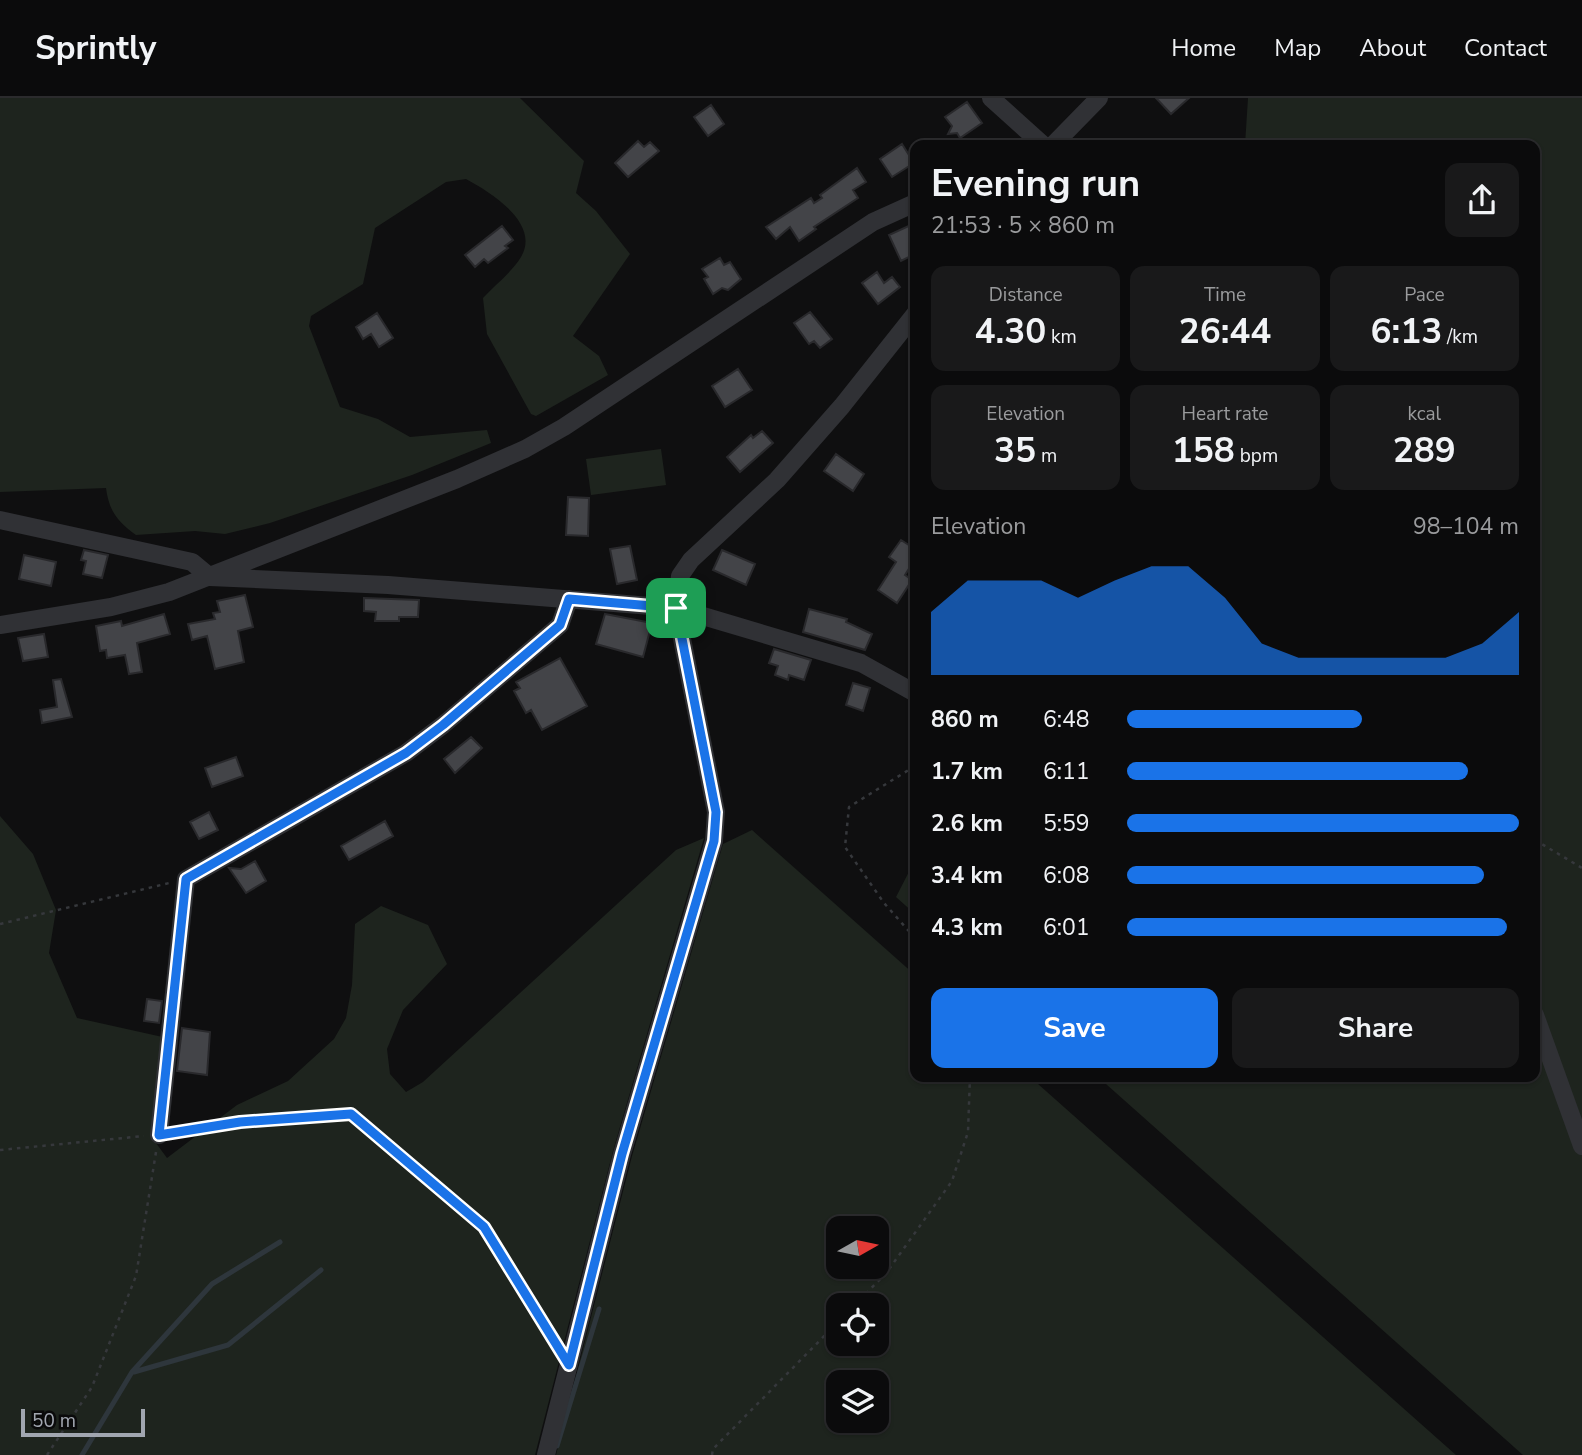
<!DOCTYPE html>
<html lang="en">
<head>
<meta charset="utf-8">
<style>
	body { margin:0; font-family:"Nunito Sans",sans-serif; background:#19191a; color:#f1f3f6; height:100vh; display:flex; flex-direction:column; font-size:26px; white-space:nowrap }
	* { box-sizing:border-box; margin:0 }
	p { font-size:23px; color:#9a9b9d }
	.icon { flex:none; width:38px; height:38px; fill:none; stroke:currentColor; stroke-width:2; stroke-linecap:round; stroke-linejoin:round }
	.map { position:relative; flex:1; overflow:hidden }
	.panel { position:absolute; left:910px; top:42px; width:630px; height:942px; display:flex; flex-direction:column; background:#0b0b0c; border-radius:14px; box-shadow:0 2px 5px #0004,0 0 0 2px #2b2b2d }
	.panel>* { flex:none }
	.needle { width:46px; rotate:81deg }
	.buttons { position:absolute; left:826px; top:1118px; display:grid; gap:14px }
	.buttons a { display:grid; place-items:center; width:63px; height:63px; border-radius:14px; background:#0b0b0c; box-shadow:0 2px 5px #0004,0 0 0 2px #2b2b2d; font-size:35px }
	.scale { position:absolute; left:21px; bottom:18px; width:124px; box-sizing:border-box; padding-left:7px; border:4px solid #a1a6b0; border-top:0; font-size:19px; line-height:24px; white-space:nowrap; color:#a1a6b0; -webkit-text-stroke:5px #0a0a0b; paint-order:stroke }
	.pin { position:absolute; display:grid; place-items:center; width:60px; height:60px; color:#fff; margin:-30px; border-radius:14px; box-shadow:0 4px 10px #0006 }
	.round { display:grid; place-items:center; flex:none; width:74px; height:74px; border-radius:14px; background:#19191a }
	.overview { display:flex; align-items:center; justify-content:space-between; height:119px; padding:0 21px }
	h1 { font-size:38px; font-weight:700; line-height:52px }
	.figures { display:grid; grid-template-columns:repeat(3,1fr); gap:10px; height:119px; padding:7px 21px }
	.figures div { display:grid; align-content:center; border-radius:14px; background:#19191a; text-align:center }
	.figures b { font-size:35px; font-weight:700 }
	.figures small { font-size:19px; font-weight:400 }
	.figures p { font-size:19px }
	.chart { height:196px; padding:14px 21px }
	.chart p { display:flex; justify-content:space-between }
	.chart svg { width:100%; height:126px; margin-top:7px; fill:#1a73e8; opacity:.7 }
	.button { display:flex; gap:14px; margin-top:auto; padding:14px 21px }
	.button a { flex:1; height:80px; border-radius:14px; background:#1a73e8; color:#fff; font-size:28px; font-weight:700; line-height:80px; text-align:center }
	.button a+a { background:#19191a; color:#f1f3f6 }
	ul { padding:0 21px; list-style:none; font-size:23px }
	li { display:grid; grid-template-columns:112px 84px 1fr; align-items:center; height:52px }
	li i { height:18px; border-radius:9px; background:#1a73e8 }
	header { display:flex; align-items:center; gap:42px; box-sizing:border-box; height:98px; padding:0 35px; background:#0b0b0c; border-bottom:2px solid #2b2b2d }
	header strong { font-size:33px }
	nav { display:flex; gap:38px; margin-inline-start:auto; font-size:24px }
	.map>svg:first-child { display:block }
	.green { fill:#1e241e; fill-rule:evenodd }
	.lines { fill:none; stroke-linecap:round; stroke-linejoin:round }
	.stream { stroke:#2e363c; stroke-width:5 }
	.building { fill:#434448; stroke:#29292c; stroke-width:2 }
	.path { stroke:#36383c; stroke-width:2.5; stroke-dasharray:3.5 5; stroke-linecap:butt }
	.minor { stroke:#303135; stroke-width:18 }
	.route-casing { stroke:#fff; stroke-width:14 }
	.route { stroke:#1a73e8; stroke-width:9 }
</style>
</head>
<body>
<header>
<strong>Sprintly</strong>
<nav><a>Home</a><a>Map</a><a>About</a><a>Contact</a></nav>
</header>
<div class="map">
<svg width="1582" height="1357" viewBox="0 0 1582 1357">
	<rect width="100%" height="100%" fill="#0f0f10"/>
	<path class="green" d="M0,0H520L584,63L576,95L596,113L630,156L573,238L599,258L608,277L536,318L531,316L487,236L483,200C495,187 512,174 521,159C541,125 490,94 466,81L446,84L375,130L363,186L311,218L309,228L340,309L378,321L410,339L487,332L491,345L412,377L270,425L225,436L195,433L136,437C117,423 109,413 106,390L0,394Z
		M1248,0H1582V1357H1523L1097,978H1535V47H1245Z
		M661,351L666,387L591,397L586,361Z
		M0,718L33,756L56,812L49,855L77,920L167,940L153,1041L167,1060L237,1007L288,983L334,941L346,920L352,887L355,826L381,808L428,827L447,866L403,912L387,951L390,976L406,994L423,984L676,752L704,740L613,1053L535,1357H0Z
		M752,732L915,877V978H1029L1456,1357H556L632,1058L723,746ZM838,1130H877V1169H838ZM838,1208H877V1246H838ZM838,1284H877V1323H838Z
		M915,762V816L896,799Z"/>
	<g class="lines">
		<path class="stream" d="M134,1274L228,1247L321,1172
			M557,1348L599,1211
			M82,1357L132,1274L212,1186L280,1144"/>
	</g>
	<path class="building" d="M1156,0H1189L1171,16Z
		M967,4L982,25L960,40L957,35L948,36L952,28L945,19Z
		M711,7L724,26L708,38L694,19Z
		M638,43L644,49L650,44L659,53L628,79L615,65Z
		M902,46L914,65L892,79L880,61Z
		M857,70L866,84L853,92L858,100L814,129L816,131L799,143L790,129L776,141L766,129L811,100L814,105L822,100L820,97Z
		M915,125V156L901,163L889,137Z
		M502,128L513,142L505,148L508,150L488,165L484,161L475,169L465,157Z
		M720,160L724,167L730,164L741,181L728,192L722,190L713,196L704,181L708,179L702,171Z
		M877,174L884,185L892,179L900,189L878,206L862,185Z
		M810,214L832,241L820,250L814,243L809,246L794,225Z
		M377,215L393,240L379,249L371,236L363,241L356,229Z
		M738,271L752,292L725,309L712,288Z
		M762,333L773,345L740,374L727,359L751,337L753,340Z
		M836,356L864,376L853,393L824,373Z
		M568,399L589,400L588,438L566,437Z
		M901,442L915,451V461L905,477L912,482L897,505L878,492L896,464L889,459Z
		M630,448L637,482L617,486L610,451Z
		M84,452L108,457L102,480L83,476L86,463L81,462Z
		M722,452L755,466L746,487L713,472Z
		M24,457L56,464L51,488L19,481Z
		M245,497L253,529L238,533L244,564L215,571L207,538L192,542L188,526L215,521L213,515L220,514L217,503Z
		M364,500L419,502L418,519H399V523H375L376,514L364,513Z
		M809,511L847,521L846,524L872,536L865,552L803,534Z
		M164,516L170,536L137,545L142,574L129,576L125,557L107,560L106,552L100,553L96,528L121,523L122,528Z
		M605,516L652,525L643,559L596,546Z
		M44,536L48,559L23,563L18,540Z
		M774,551L811,562L804,582L789,577L788,582L775,577L778,568L769,565Z
		M560,560L587,608L542,632L531,612L526,615L514,593L520,590L516,584Z
		M61,581L72,619L42,625L40,612L57,609L53,582Z
		M853,585L870,590L863,613L846,607Z
		M471,639L482,650L455,675L444,661Z
		M236,659L243,678L212,689L205,670Z
		M209,714L218,732L199,741L190,724Z
		M385,723L393,738L349,762L341,748Z
		M255,763L266,783L246,795L229,770L241,771Z
		M147,901L162,903L159,925L144,923Z
		M182,930L210,934L207,977L177,973Z"/>
	<g class="lines">
		<path class="path" d="M915,668L849,709L845,749L884,805L915,840
			M1535,742L1582,770
			M0,826L169,785
			M178,1034L240,1024L351,1016L484,1129L556,1246
			M0,1052L144,1038
			M854,1208L887,1174L952,1083L968,1034L970,978
			M47,1357L92,1289L136,1178L156,1054
			M712,1357L713,1351L838,1224"/>
		<path class="minor" d="M991,0L1043,47
			M1053,47L1099,0
			M0,422L192,464L210,479L388,487L676,510L861,565L915,595
			M0,527L111,509L169,494L457,381L525,351L564,329L873,124L915,105
			M1535,917L1582,1048
			M159,1037L186,781L406,655L443,627L560,527L569,501
			M546,1357L622,1056L714,743L716,714L676,510L680,478L691,462L777,382L842,308L915,216"/>
	</g>
	<g class="lines">
		<defs>
			<path id="route" d="M569,501L676,510L716,714L714,743L622,1056L569,1267L484,1129L351,1016L240,1024L159,1037L186,781L406,655L443,627L560,527Z"/>
		</defs>
		<use href="#route" class="route-casing"/>
		<use href="#route" class="route"/>
	</g>
</svg>
<div class="buttons">
<a><svg class="needle" viewBox="-14 -14 28 28"><path d="M0-13l5 13h-10z" fill="#e53935"/><path d="M0 13l5-13h-10z" fill="#9a9b9d"/></svg></a>
<a><svg class="icon" aria-label="locate" viewBox="0 0 24 24"><circle cx="12" cy="12" r="6"/><path d="M12 2v4M12 18v4M2 12h4M18 12h4"/></svg></a>
<a><svg class="icon" aria-label="layers" viewBox="0 0 24 24"><path d="M12 4l9 5-9 5-9-5zM3 14l9 5 9-5"/></svg></a>
</div>
<div class="scale">50 m</div>
<div class="pin" style="left:676px;top:510px;background:#1e9e55"><svg class="icon" aria-label="arrive" viewBox="0 0 24 24"><path d="M6 21V4h12l-3 4 3 4H6"/></svg></div>
<section class="panel">
<div class="overview"><div><h1>Evening run</h1><p>21:53 · 5 × 860 m</p></div><a class="round"><svg class="icon" aria-label="share" viewBox="0 0 24 24"><path d="M12 15V3M7 8l5-5 5 5M5 13v7h14v-7"/></svg></a></div>
<div class="figures">
<div><p>Distance</p><b>4.30<small> km</small></b></div>
<div><p>Time</p><b>26:44</b></div>
<div><p>Pace</p><b>6:13<small> /km</small></b></div>
</div>
<div class="figures">
<div><p>Elevation</p><b>35<small> m</small></b></div>
<div><p>Heart rate</p><b>158<small> bpm</small></b></div>
<div><p>kcal</p><b>289</b></div>
</div>
<div class="chart"><p><span>Elevation</span>98–104 m</p>
<svg viewBox="0 0 160 44" preserveAspectRatio="none"><path d="M0 44V22L10 11L20 11L30 11L40 17L50 11L60 6L70 6L80 17L90 33L100 38L110 38L120 38L130 38L140 38L150 33L160 22V44z"/></svg>
</div>
<ul>
<li><b>860 m</b>6:48<i style="width:60%"></i></li>
<li><b>1.7 km</b>6:11<i style="width:87%"></i></li>
<li><b>2.6 km</b>5:59<i style="width:100%"></i></li>
<li><b>3.4 km</b>6:08<i style="width:91%"></i></li>
<li><b>4.3 km</b>6:01<i style="width:97%"></i></li>
</ul>
<div class="button"><a>Save</a><a>Share</a></div>
</section>
</div>
</body>
</html>
